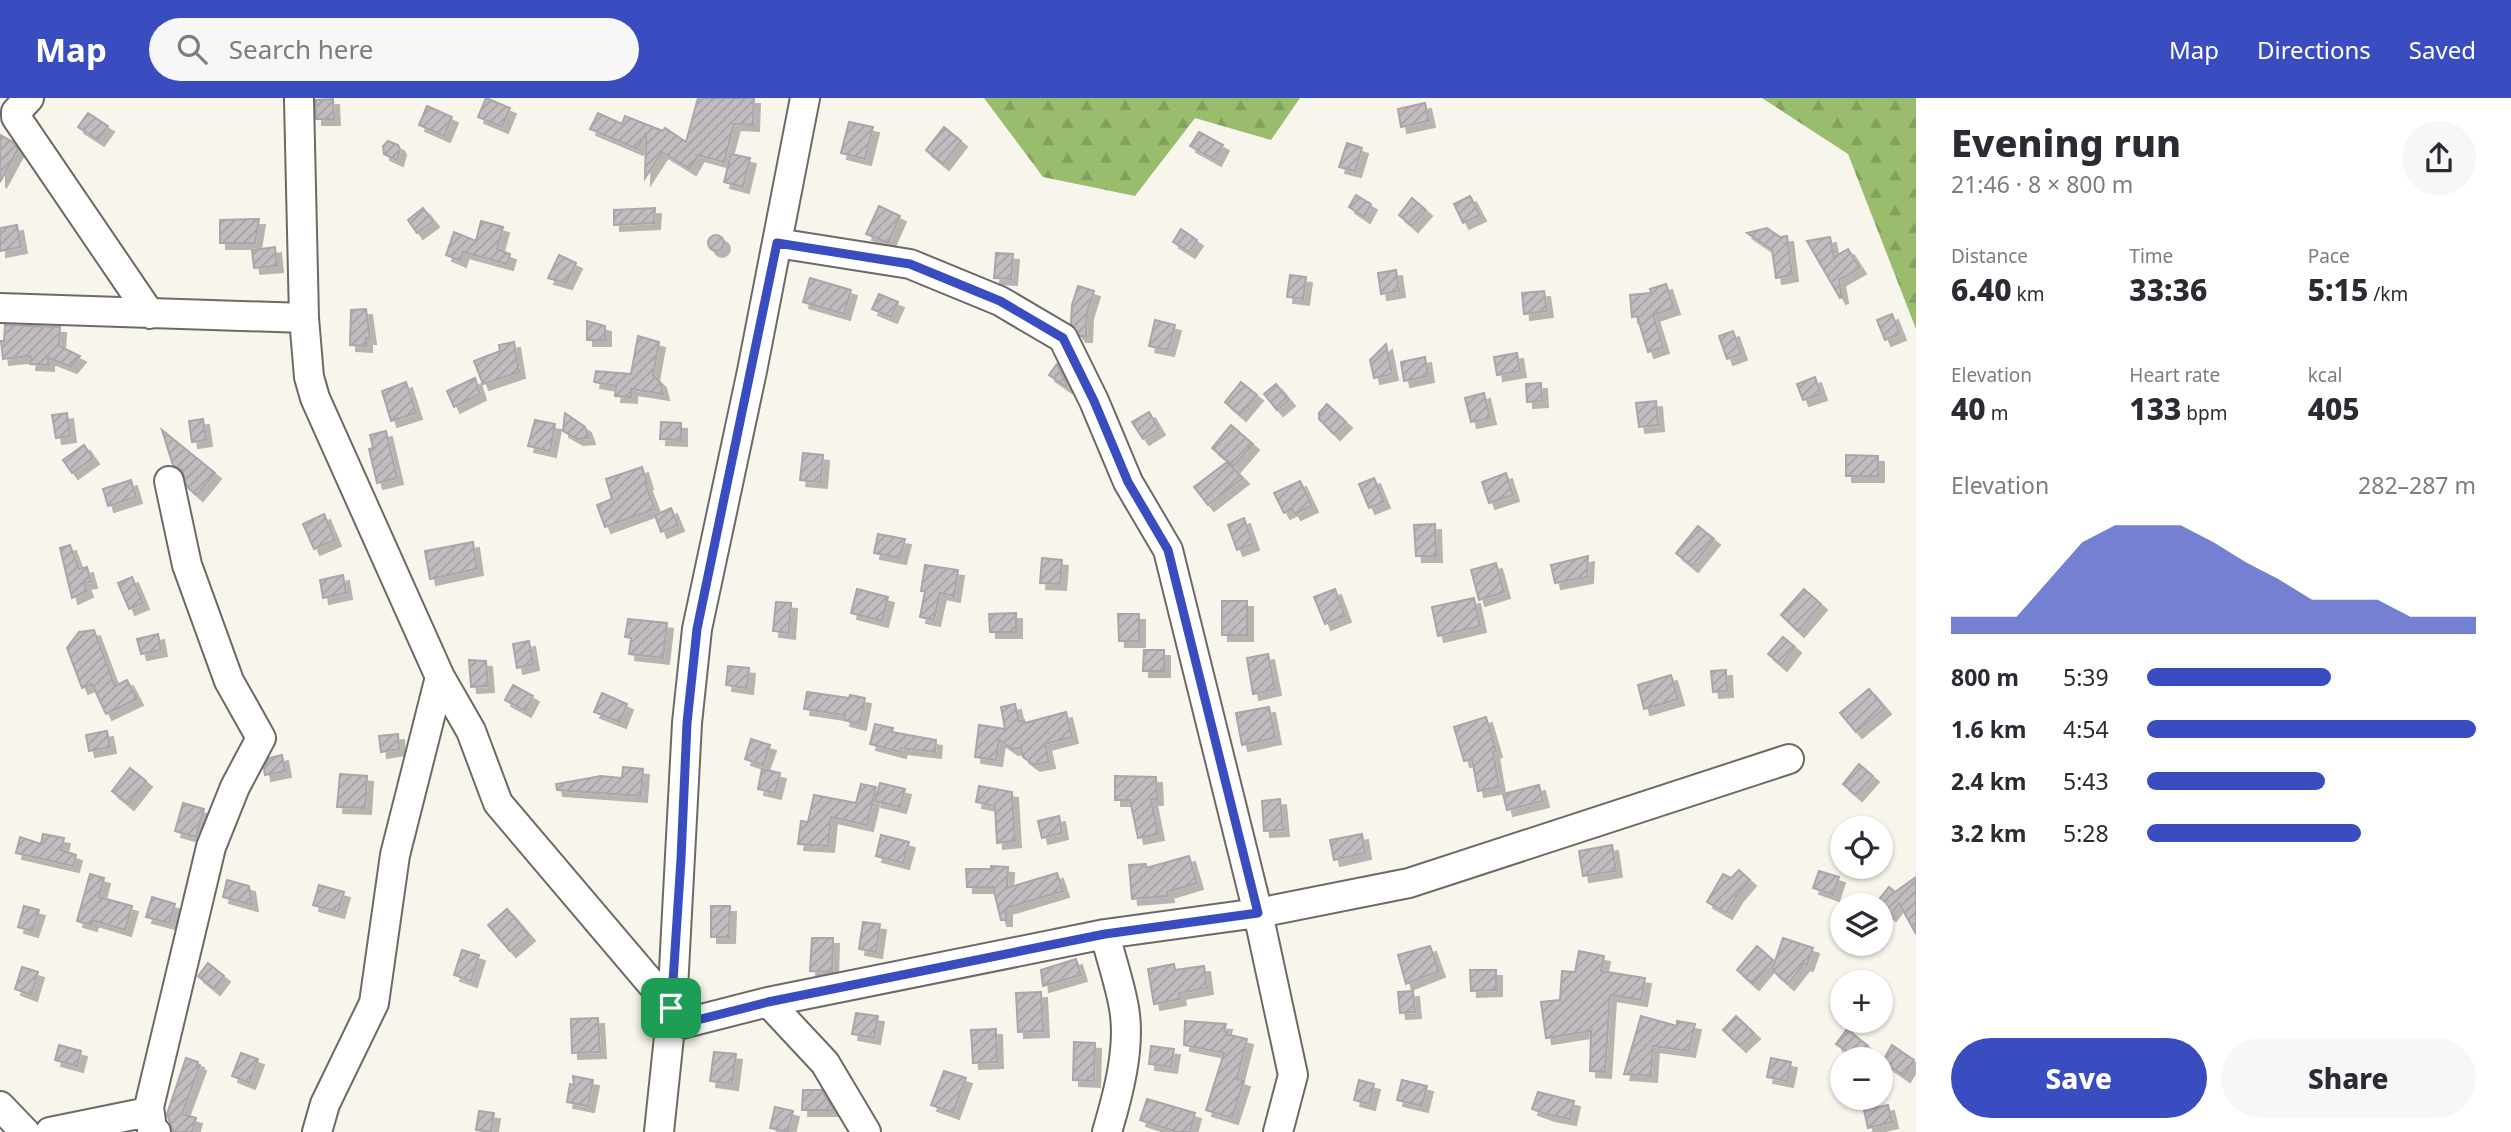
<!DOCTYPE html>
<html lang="en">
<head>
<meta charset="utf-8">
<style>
	body { margin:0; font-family:"Noto Sans",sans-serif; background:#f7f7f7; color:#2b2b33; height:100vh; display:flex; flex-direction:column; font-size:26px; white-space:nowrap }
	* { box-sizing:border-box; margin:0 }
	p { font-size:23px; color:#7c7c81 }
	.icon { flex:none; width:38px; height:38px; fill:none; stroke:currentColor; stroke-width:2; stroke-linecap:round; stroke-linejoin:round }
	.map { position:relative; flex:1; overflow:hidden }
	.side { display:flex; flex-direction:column; background:#fff; width:595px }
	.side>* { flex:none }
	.buttons { position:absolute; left:1830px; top:718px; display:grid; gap:14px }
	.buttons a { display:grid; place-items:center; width:63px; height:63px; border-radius:50%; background:#fff; box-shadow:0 2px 5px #0004; font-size:35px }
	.pin { position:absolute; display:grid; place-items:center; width:60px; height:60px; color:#fff; margin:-30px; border-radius:14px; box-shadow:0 4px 10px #0006 }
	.round { display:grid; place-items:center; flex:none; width:74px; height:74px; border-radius:37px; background:#f7f7f7 }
	.headline { display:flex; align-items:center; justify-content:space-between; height:119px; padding:0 35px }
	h1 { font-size:38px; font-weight:800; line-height:52px }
	.figures { display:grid; grid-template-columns:repeat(3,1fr); gap:10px; height:119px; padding:7px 35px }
	.figures div { display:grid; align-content:center }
	.figures b { font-size:30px; font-weight:800 }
	.figures small { font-size:19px; font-weight:400 }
	.figures p { font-size:19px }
	.chart { height:196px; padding:14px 35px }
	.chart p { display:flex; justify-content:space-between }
	.chart svg { width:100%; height:126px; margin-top:7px; fill:#3a4dc0; opacity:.7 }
	.action { display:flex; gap:14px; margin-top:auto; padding:14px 35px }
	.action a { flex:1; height:80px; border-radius:42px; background:#3a4dc0; color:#fff; font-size:28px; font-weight:800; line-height:80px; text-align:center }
	.action a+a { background:#f7f7f7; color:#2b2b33 }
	ul { padding:0 35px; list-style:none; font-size:23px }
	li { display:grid; grid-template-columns:112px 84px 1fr; align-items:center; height:52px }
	li i { height:18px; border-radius:9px; background:#3a4dc0 }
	header { display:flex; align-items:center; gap:42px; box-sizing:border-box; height:98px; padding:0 35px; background:#3a4dc0; color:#fff }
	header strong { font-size:33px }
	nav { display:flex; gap:38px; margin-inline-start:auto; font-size:24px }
	.search { width:490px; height:63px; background:#f7f7f7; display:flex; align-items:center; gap:18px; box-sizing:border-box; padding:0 24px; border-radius:38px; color:#7c7c81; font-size:26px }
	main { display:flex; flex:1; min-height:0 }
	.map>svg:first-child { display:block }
	.forest { fill:url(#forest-firs) }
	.building { fill:url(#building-hatch); stroke:#aba4a8; stroke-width:2; filter:url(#shadow) }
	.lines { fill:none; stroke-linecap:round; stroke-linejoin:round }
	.minor-casing { stroke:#6d6a64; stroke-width:32 }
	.minor { stroke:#fff; stroke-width:28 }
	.route-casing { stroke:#fff; stroke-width:14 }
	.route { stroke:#3a4dc0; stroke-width:9 }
</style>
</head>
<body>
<header>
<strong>Map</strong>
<div class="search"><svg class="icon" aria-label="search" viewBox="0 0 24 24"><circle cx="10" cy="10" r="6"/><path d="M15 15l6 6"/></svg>Search here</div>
<nav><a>Map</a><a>Directions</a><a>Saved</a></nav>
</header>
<main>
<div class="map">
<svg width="1916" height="1034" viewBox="0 0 1916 1034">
	<defs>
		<pattern id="forest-firs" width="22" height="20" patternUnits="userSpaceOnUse" patternTransform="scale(1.75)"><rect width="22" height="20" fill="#99bd6d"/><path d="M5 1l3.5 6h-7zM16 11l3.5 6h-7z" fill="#83a15d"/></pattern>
		<pattern id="building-hatch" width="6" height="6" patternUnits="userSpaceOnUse" patternTransform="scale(1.75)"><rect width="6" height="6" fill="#c2bbc0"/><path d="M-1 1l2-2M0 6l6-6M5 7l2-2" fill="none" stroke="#a6a0a4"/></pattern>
		<filter id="shadow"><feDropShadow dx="6" dy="6" stdDeviation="0" flood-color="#0004"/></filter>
	</defs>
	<rect width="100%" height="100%" fill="#f8f5ed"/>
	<path class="forest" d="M984,0H1300L1271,42L1195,20L1135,98L1043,79Z
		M1762,0H1916V231L1848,56Z"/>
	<path class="building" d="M486,0L510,10L502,29L478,19Z
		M698,0H754L753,27L734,26L724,64L698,57L690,71L662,54L645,80L646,35L637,51L590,31L598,15L622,26L625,18L663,33L665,30L686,44Z
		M333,1L334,21H316V2Z
		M1425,5L1429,23L1401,29L1398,11Z
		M427,8L452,19L444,38L419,27Z
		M88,15L108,28L98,42L78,29Z
		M849,24L873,29L865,61L841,55Z
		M944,29L961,43L943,66L926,52Z
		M1199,34L1223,47L1215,62L1190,48Z
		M0,37L13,44L18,51L0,84Z
		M388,43L398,47L400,51L397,62L384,56L383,48Z
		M1347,45L1362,50L1355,73L1339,69Z
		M731,56L750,60L743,89L724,84Z
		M1356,97L1371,106L1364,119L1349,109Z
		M1470,98L1480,117L1463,125L1454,106Z
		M1412,100L1426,112L1412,128L1399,117Z
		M879,108L900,118L888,145L866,136Z
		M423,110L433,123L417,135L408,122Z
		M655,110L654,125L614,127V112Z
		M259,121L255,145H220V122Z
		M481,123L503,129L497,151L510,156L507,166L463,154L460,163L446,157L454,134L476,143Z
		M17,127L21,149L0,153V130Z
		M1767,130L1780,139L1787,138L1792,177L1776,180L1772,152L1747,135Z
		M1181,131L1197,142L1189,154L1173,144Z
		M708 145a8 8 0 1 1 16 0a8 8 0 1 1-16 0Z
		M1830,139L1834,159L1848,151L1860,170L1839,182L1842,199L1840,200L1807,143Z
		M275,149L277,168L254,170L252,152Z
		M996,155L1013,156L1011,181L994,180Z
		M559,157L576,165L566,185L548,180Z
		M1396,172L1399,193L1381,196L1378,175Z
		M1290,177L1306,179L1303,201L1287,199Z
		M810,180L851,192L844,216L803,204Z
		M1666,186L1674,210L1653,217L1663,249L1648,254L1637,218L1632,219L1630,197L1651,195L1650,191Z
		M1078,188L1094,193L1087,215L1086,238H1080L1071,226L1072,207Z
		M1544,193L1547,213L1524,216L1522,195Z
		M879,196L898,204L891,219L872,211Z
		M366,211L370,240H366V248L350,247L351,212Z
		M1892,216L1900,236L1885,242L1877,222Z
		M1155,222L1175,227L1168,252L1149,248Z
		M587,223L605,228V242H587Z
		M5,227L60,229L59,248L80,258L71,269L48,260V267L30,266L31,258L3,261L1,243H4Z
		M1733,233L1741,256L1727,261L1719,238Z
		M638,238L659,244L653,277L660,284L663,296L631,291V299L615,298L616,288L594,284L596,273L631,276Z
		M514,244L519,274L483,286L474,263L500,253L499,247Z
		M1386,246L1392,276L1374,280L1370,262Z
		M1517,255L1520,273L1497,277L1494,259Z
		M1425,259L1428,278L1404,283L1401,264Z
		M1057,266L1067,287L1066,289L1049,277Z
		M1815,279L1821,296L1803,302L1797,286Z
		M475,280L480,296L454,309L447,293Z
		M406,284L416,315L391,323L382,293Z
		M1241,284L1257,297L1240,317L1225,304Z
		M1541,285L1542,303L1527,304L1526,286Z
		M1276,286L1289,302L1277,312L1264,296Z
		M1484,295L1490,320L1471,324L1465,300Z
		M1656,303L1658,327L1639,329L1636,305Z
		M1327,306L1346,324L1334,336L1319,321V315Z
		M1149,314L1159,331L1143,341L1132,324Z
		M67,315L70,338L56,340L52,317Z
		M565,315L585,329L589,340L577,341L563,333Z
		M203,321L206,342L192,344L189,323Z
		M535,322L555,326L550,353L528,348Z
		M661,324L681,325V342L660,341Z
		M1231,327L1253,346L1234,368L1212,350Z
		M162,332L215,375L197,397L187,389L182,372L173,367Z
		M386,333L397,380L377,385L369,351L373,350L370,337Z
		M84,347L93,360L72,375L63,362Z
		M803,355L823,357L821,384L800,382Z
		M1846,357L1878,358V378H1846Z
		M1227,364L1243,380L1208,407L1194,389Z
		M642,369L647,385H645L655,411L605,429L597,407L612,401L606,381Z
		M1506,375L1513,397L1489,405L1482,384Z
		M1374,380L1384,404L1369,410L1359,386Z
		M131,382L136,399L108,408L103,391Z
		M1300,383L1312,408L1295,416L1292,411L1284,415L1274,395Z
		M671,410L678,427L661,434L655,417Z
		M324,416L335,442L314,451L303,426Z
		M1244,420L1253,446L1237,452L1228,427Z
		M1435,426L1436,458H1416L1414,427Z
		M1698,428L1714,441L1692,468L1676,455Z
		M878,436L905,441L900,460L874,455Z
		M473,444L477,471L430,481L425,453Z
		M70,447L79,471L87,469L91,484L84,485L87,493L72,500L60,450Z
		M1588,458L1587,479L1555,485L1551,467Z
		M1042,460L1062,462L1060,486L1040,485Z
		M1496,465L1504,494L1479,502L1471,472Z
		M925,467L958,472L954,498L940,495L934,522L920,519L925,493H921Z
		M343,477L346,495L323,500L320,482Z
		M132,479L143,505L129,511L118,485Z
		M857,491L888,499L882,523L851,515Z
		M1335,491L1345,518L1325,526L1314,499Z
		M1804,491L1821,506L1798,533L1781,517Z
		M1474,500L1480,528L1438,538L1432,509Z
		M1222,503H1247V537H1222Z
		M776,504L791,505L789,535L773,533Z
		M1016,515V534H990L989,516Z
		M1118,516H1139V543H1119Z
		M628,521L667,525L663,560L629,556L631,540L625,539Z
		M94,532L115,588L127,582L137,601L106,616L92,586L82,590L67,550L79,534Z
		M158,536L161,552L141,556L137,541Z
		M1783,539L1795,549L1781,567L1768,556Z
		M529,543L533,566L517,570L513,546Z
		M1144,552H1164V573H1143Z
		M1268,556L1275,591L1253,596L1247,560Z
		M469,562L486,563L488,588L471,589Z
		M728,568L749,570L747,590L726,587Z
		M1726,572L1727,593L1713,594L1711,573Z
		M1671,577L1678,601L1644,611L1638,587Z
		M513,587L533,598L525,613L505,602Z
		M1869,591L1885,610L1856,634L1840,615Z
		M807,594L849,600L850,597L865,600L860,626L844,622L845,617L804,611Z
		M602,595L627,606L620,624L594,614Z
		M1015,606L1019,624L1024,622L1025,625L1066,614L1072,639L1045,646L1049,664L1034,667L1023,659L1021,650L1012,651L999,642L996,662L975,659L979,627L1005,631L1001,609Z
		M1269,609L1275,640L1242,647L1236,615Z
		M1486,619L1496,653L1493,654L1499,689L1478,693L1472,661L1464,663L1454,629Z
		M875,626L893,630L892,634L936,642L935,654L901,650L900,654L870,646Z
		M107,633L110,649L89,653L86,637Z
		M398,636L399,651L381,654L379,638Z
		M751,641L770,647L763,667L745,661Z
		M282,657L285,673L265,677L264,670L269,660Z
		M1859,666L1873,678L1856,697L1843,686Z
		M623,669L643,671L641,698L557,692L556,686L601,678L622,680Z
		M130,670L146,683L128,706L112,693Z
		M762,671L780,675L775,695L758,691Z
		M340,676L367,678L365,710L337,709Z
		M1115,678L1156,679L1157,701H1151L1158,736L1138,740L1130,702H1115Z
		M880,685L905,691L900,709L875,703Z
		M861,686L876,689L867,727L831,719L828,748L798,746L801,723L808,724L814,697L856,705Z
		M1539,687L1543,703L1507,712L1503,696Z
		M979,688L1012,694L1015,743L997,745L995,708L976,704Z
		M1280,701L1283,732L1264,733L1262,703Z
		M183,705L204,711L196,739L175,733Z
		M1059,718L1062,735L1042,740L1038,723Z
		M43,736L64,740L61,752L76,757L73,768L16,755L20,739L41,746Z
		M1362,736L1365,755L1334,762L1330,742Z
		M881,737L909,744L903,765L876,758Z
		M1612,747L1616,773L1583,778L1579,753Z
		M1189,758L1197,785L1167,794L1168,798L1132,801L1129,767L1146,766V770Z
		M991,768L1008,769L1007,790L1057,775L1063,793L1006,810V822H1001L993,789H967L966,771H991Z
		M1739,772L1750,782L1737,797L1726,815L1707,804L1723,776L1731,780Z
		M1819,773L1839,779L1833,797L1813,790Z
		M90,776L104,780L99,799L132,808L125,832L92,822L91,827L77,823Z
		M1916,779V836L1899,805L1890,817L1881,809V807L1876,805L1889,789L1895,794Z
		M227,782L249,788L252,807L223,799Z
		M319,787L344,794L338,814L313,807Z
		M152,799L175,806L169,825L146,819Z
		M24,808L39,812L32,833L18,829Z
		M711,808H730L729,839H711Z
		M507,811L529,837L510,853L488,827Z
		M863,824L880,826L876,854L859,851Z
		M812,840H833L832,874L810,873Z
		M1783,840L1813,850L1807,867L1804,866L1788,886L1772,872Z
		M1430,848L1439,873L1406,886L1398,857Z
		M1757,848L1773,862L1753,886L1737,872Z
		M462,852L479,857L471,883L454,877Z
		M1579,853L1604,858L1601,873L1645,880L1641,902L1610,897L1605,974L1590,973L1591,933L1546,940L1541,904L1560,902L1562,873L1575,874Z
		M1076,861L1081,877L1043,888L1041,872Z
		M208,865L224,878L214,891L198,878Z
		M1174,866L1175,872L1204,868L1207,890L1179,895L1180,901L1154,906L1148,871Z
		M22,869L38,874L31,897L15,891Z
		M1470,872H1496V892L1471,893Z
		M1413,893L1415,914L1400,915L1398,894Z
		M1041,894L1043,933L1018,934L1016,895Z
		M856,915L878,918L874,940L852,936Z
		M1641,918L1677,928V923L1695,926L1689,953L1653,948L1651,978L1624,976Z
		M1736,918L1754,935L1740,948L1723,932Z
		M598,920L600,954L572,955L571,921Z
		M1185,923L1226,926L1224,933L1227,934L1226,936L1247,941L1237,981L1244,983L1232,1020L1206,1012L1224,955L1184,947Z
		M996,931L997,964L973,965L971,932Z
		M1847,931L1868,948L1858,961L1836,946Z
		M1074,944L1095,945L1094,983L1073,982Z
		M59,947L81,953L77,968L55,962Z
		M1892,947L1914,962L1904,978L1885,965V959Z
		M1151,948L1174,951L1171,969L1149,966Z
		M714,954L736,956L732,986L710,983Z
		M241,955L258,961L249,985L232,978Z
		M186,960L198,964L197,966L200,967L182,1016L196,1020L192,1034H173L167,1016Z
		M1771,960L1791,964L1787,983L1767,979Z
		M944,973L966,980L953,1015L931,1007Z
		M573,978L593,982L588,1008L567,1004L570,986L574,987Z
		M1359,982L1374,986L1369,1006L1354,1002Z
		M1402,982L1427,988L1422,1008L1397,1002Z
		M803,992H822L834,1012H802Z
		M1538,994L1574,1003L1570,1021L1549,1017L1532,1011Z
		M1147,1001L1195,1015L1190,1034H1177L1140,1022Z
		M1888,1007L1892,1024L1868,1030L1864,1012Z
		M775,1009L793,1013L788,1034L770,1030Z
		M479,1013L494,1015L491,1034L476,1032Z"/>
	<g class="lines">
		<defs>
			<path id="minor" d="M29,0L16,14V19L150,216
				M299,2L304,220L309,279L315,300L440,579L471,633L498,705L672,910
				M777,145L910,166L1000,203L1063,240L1094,303L1128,384L1168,452L1258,815L1293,977L1278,1034
				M0,210L304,220
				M1105,836C1111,861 1120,886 1124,910C1131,949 1118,997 1107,1034
				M768,904L825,965L866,1034
				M670,929L768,904L1105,836L1258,815L1409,785L1789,661
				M0,1008L25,1034
				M50,1034L148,1014
				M156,1034L152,1031L149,1009L211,749L235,689L261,640L229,583L187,467L169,383
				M317,1034L325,1006L374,905L395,757L440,579
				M659,1034L672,910L687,625L697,531L752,273L805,0"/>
		</defs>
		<use href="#minor" class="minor-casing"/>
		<use href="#minor" class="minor"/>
	</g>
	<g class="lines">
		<defs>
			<path id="route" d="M777,145L910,166L1000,203L1063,240L1094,303L1128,384L1168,452L1258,815L1105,836L768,904L670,929L681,761L687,625L697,531Z"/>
		</defs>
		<use href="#route" class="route-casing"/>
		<use href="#route" class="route"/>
	</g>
</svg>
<div class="buttons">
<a><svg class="icon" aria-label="locate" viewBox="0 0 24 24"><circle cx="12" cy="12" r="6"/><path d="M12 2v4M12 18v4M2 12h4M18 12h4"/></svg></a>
<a><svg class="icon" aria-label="layers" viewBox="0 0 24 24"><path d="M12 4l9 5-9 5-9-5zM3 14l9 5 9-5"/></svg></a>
<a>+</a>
<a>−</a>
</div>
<div class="pin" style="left:671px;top:910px;background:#1e9e55"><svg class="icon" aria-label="arrive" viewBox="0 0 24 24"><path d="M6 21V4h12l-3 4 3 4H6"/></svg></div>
</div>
<section class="side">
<div class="headline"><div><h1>Evening run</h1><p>21:46 · 8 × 800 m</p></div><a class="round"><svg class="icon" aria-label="share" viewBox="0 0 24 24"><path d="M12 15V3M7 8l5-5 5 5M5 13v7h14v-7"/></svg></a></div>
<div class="figures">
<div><p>Distance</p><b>6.40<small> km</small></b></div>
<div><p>Time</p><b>33:36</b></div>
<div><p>Pace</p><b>5:15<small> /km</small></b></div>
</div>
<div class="figures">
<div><p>Elevation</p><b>40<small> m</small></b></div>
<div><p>Heart rate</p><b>133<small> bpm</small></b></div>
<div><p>kcal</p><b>405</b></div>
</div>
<div class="chart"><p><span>Elevation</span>282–287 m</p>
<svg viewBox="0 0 160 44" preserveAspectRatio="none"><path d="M0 44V38L10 38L20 38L30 25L40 12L50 6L60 6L70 6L80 12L90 19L100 25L110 32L120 32L130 32L140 38L150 38L160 38V44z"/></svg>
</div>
<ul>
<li><b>800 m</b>5:39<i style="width:56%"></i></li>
<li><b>1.6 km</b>4:54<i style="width:100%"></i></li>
<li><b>2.4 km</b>5:43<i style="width:54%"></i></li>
<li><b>3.2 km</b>5:28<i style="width:65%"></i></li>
</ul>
<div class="action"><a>Save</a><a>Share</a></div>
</section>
</main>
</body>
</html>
